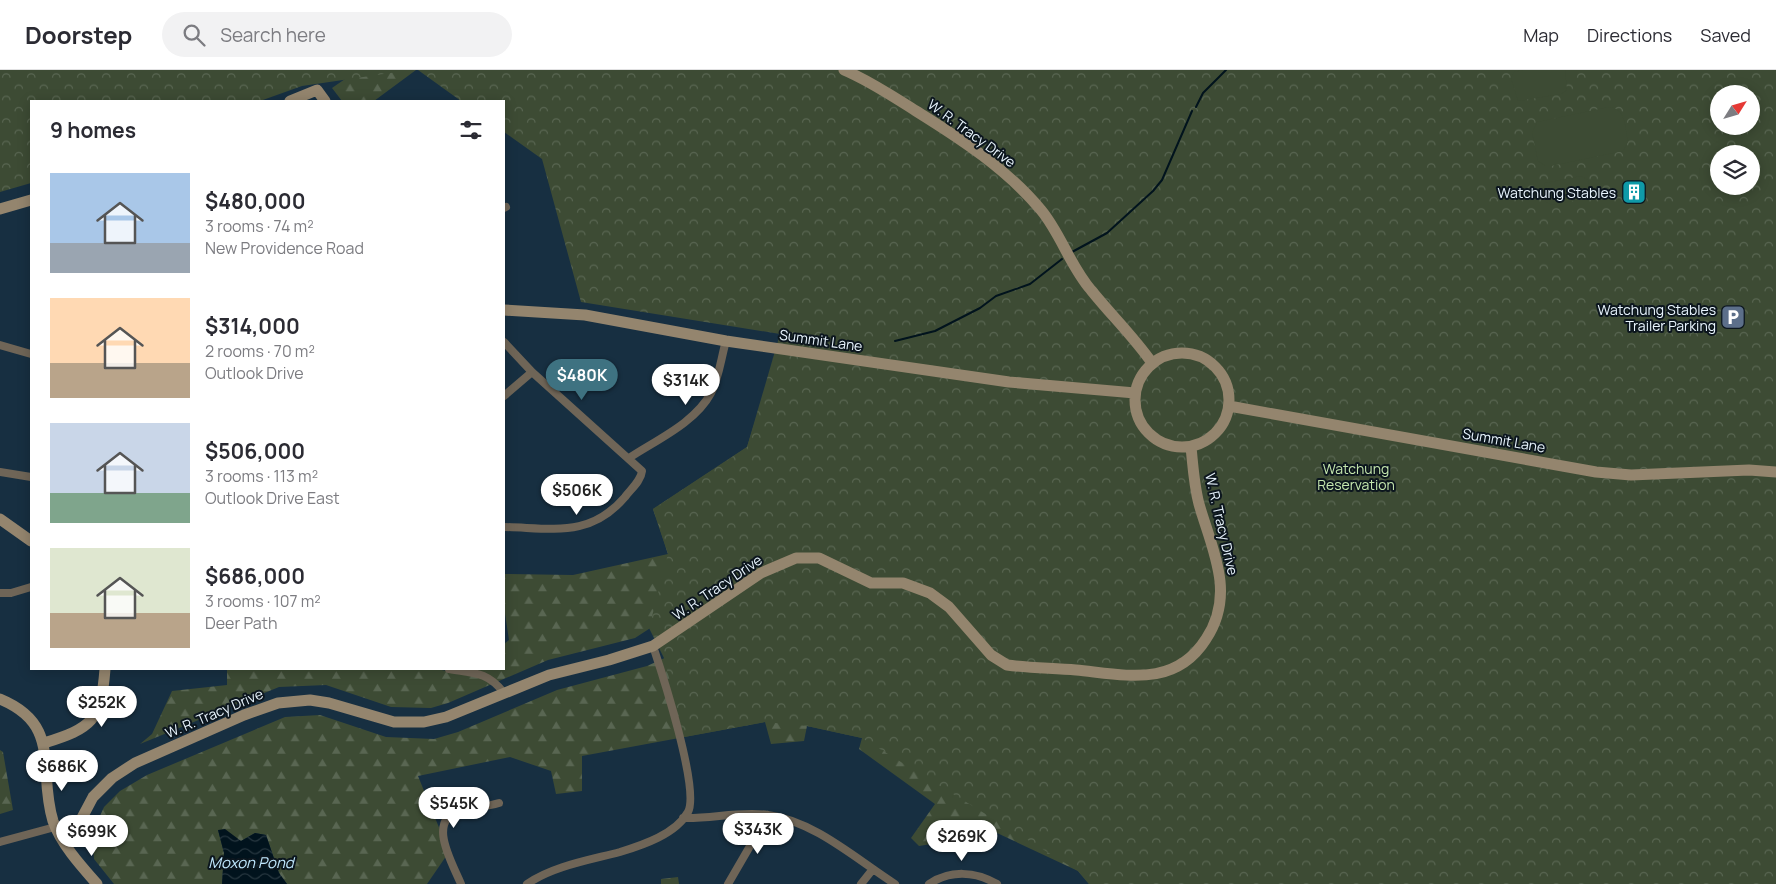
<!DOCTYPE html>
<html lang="en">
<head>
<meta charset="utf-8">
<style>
  body { margin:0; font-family:Manrope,sans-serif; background:#f2f2f3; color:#2b2b33; height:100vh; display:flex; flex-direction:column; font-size:19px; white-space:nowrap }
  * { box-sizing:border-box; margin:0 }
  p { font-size:16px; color:#7c7c81 }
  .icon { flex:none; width:28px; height:28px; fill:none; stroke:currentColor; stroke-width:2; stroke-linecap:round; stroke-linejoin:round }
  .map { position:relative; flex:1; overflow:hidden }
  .details { position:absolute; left:30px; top:30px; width:475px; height:570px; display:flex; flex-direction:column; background:#fff; border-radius:0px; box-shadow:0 2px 12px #0003 }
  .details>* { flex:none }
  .needle { width:32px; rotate:53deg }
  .tools { position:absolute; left:1710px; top:15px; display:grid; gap:10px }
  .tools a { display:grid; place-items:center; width:50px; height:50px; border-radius:50%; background:#fff; box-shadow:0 2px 12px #0003; font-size:25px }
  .price { position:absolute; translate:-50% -42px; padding:0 11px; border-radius:18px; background:#fff; color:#222; font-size:16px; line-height:32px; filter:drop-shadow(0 1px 2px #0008) }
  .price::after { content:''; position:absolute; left:50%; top:30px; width:15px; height:11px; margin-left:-8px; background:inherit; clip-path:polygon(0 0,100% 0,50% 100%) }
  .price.current { background:#3e7281; color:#fff }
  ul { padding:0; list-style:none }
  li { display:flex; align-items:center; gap:15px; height:125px; padding:0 20px }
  li span { display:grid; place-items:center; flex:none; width:140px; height:100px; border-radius:0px; color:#555 }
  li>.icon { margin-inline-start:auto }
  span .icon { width:60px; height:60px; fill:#fffc; stroke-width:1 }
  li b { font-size:21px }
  h2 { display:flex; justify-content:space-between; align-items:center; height:60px; padding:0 20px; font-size:21px }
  header { display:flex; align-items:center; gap:30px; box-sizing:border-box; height:70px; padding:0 25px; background:#fff; border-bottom:1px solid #e1e1e2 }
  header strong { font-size:24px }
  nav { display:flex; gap:28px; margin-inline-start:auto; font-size:18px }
  .search { width:350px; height:45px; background:#f2f2f3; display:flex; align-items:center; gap:12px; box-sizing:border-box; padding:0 18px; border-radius:28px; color:#7c7c81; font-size:19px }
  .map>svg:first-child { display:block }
</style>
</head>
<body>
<header>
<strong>Doorstep</strong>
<div class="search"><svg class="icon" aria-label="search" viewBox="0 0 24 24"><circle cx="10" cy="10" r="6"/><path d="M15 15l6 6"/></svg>Search here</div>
<nav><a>Map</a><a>Directions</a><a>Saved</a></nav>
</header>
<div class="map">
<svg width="1776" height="814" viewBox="0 0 1776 814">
  <defs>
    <pattern id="forest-firs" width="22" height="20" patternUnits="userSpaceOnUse" patternTransform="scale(1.25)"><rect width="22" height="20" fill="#3d4b34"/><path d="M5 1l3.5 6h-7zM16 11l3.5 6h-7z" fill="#596652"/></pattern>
    <pattern id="park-crowns" width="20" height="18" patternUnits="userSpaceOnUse" patternTransform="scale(1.25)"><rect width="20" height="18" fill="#3d4b34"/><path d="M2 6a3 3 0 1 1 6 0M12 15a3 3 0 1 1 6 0" fill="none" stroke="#596652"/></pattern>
    <pattern id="water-waves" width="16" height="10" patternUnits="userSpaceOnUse" patternTransform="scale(1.25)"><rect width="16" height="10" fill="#01131d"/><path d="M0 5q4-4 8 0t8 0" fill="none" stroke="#26363f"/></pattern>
  </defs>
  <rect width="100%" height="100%" fill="#172f41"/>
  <path fill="url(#forest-firs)" d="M358,0H416L374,31H342L332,18Z
    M773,294L755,490L635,568L548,590L448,633L431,638L391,637L326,615L279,617L140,674L152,664L172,621L227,615V599H436L464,604L471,599H504V574L509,570L504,537V504L573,505L668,484L653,439L747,377Z
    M669,586L1776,814H1089L1078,801L997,763L919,776L911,768L935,734L859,679L862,668L807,656L804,671L771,674L765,652L582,686V721L556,724L551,701L510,687L418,706L449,782L427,814H287L279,803L266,765L255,763L241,771L218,760L224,783L222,814H114L94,789L92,764L104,737L120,721L147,705L285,647L320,645L386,667L434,669L458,662L557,620L647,596Z
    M0,680L3,682L13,740L0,744Z
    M678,807L679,814H661V809Z"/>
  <path fill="url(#park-crowns)" fill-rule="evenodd" d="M0,0H411L302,16L260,31H31V113L0,122Z
    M418,0H1776V814H1089L1078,801L862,668L807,656L765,652L684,667L664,588L649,558L668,484L653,439L747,377L780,264L581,232L542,89L504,62V31H461ZM1719,24H1751V56H1719ZM1719,84H1751V116H1719Z"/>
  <path fill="#3d4b34" d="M1523,0H1565L1567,20L1561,24L1518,31L1511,8L1514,2Z
    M1609,37C1626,38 1625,58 1628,72L1623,81L1551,96H1546L1538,91L1532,63L1537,52Z
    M1581,106L1588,110L1590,123L1587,128L1552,135L1546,132L1543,119L1545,113Z"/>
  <path fill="url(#water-waves)" d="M225,759L241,771L255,763L266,765L279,803L287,814H222L224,783L218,760Z"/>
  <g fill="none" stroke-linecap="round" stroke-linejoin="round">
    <path stroke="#01131d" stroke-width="2" d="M1196,37L1203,23L1226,0
      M1072,182L1107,163L1153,121L1162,110L1192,41
      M895,271L935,261L980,238L996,226L1030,214L1062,189"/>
    <path stroke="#6f6557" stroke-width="8" d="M504,138L506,137
      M504,272L532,302L642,401C641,411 631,419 625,427C590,468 553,458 504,457
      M0,275L31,284
      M504,326L532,302
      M629,388C656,370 695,353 711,323C719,308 721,288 726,271
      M0,402L31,407
      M0,523H11L31,517
      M449,599C474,603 488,602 504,623
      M683,748C711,749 740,741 768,745C814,751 856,789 895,814
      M0,772L55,757
      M461,814C453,794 425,749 461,740C474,737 486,737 499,733
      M527,814C553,796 590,790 620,782C643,775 676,764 688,742C700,720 662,603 653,576
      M728,814L768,745
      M861,814L873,799
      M929,814C950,800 975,801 997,814"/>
    <path stroke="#94856e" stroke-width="11" d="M844,0C870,11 892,26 916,41C961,69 1007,99 1041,140C1061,164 1070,196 1091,220C1111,245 1134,267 1152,293
      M290,31L317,20L325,31
      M0,139L31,130
      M504,240L585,245L726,271L1009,312L1135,323
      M1135 330a47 47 0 1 1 94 0a47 47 0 1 1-94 0Z
      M1229,336L1596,402L1631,405L1749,400L1776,402
      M0,449L31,471
      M0,629C63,655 37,700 53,751C61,774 81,796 97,814
      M44,673C92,658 101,651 105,599
      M67,776L93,727L112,708L135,693L244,645L278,633L310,630L329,633L394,652H424L446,647L549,605L609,590L653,576L761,503L796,488H819L871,513H903L930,523L949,537L991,585L1007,595C1030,598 1053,598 1076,600C1126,605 1175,618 1206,569C1218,551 1222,531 1220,511C1217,484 1206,459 1199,434C1194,415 1193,396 1191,377"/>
  </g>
  <defs>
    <g id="building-square" transform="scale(1.25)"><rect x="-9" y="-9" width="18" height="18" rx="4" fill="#0f9aa8" stroke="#0c161e"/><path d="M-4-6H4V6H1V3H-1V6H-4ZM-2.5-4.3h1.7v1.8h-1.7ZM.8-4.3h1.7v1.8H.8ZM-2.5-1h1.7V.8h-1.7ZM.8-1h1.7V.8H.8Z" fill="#fff"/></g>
    <g id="parking-square" transform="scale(1.25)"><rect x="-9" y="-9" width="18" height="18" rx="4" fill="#5c6f8a" stroke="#0c161e"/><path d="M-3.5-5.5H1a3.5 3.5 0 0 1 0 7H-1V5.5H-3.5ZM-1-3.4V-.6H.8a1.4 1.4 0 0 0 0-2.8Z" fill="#fff"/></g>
  </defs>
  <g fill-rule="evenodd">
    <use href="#building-square" x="1634" y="122"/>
    <use href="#parking-square" x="1733" y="247"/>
  </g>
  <g text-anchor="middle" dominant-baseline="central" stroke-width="4" stroke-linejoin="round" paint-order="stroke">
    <g font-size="14" fill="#e9f5fe" stroke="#0c161e">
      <text transform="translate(972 63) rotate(36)">W. R. Tracy Drive</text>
      <text transform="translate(821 270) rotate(8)">Summit Lane</text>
      <text transform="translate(1504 370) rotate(10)">Summit Lane</text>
      <text transform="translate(1222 454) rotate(77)">W. R. Tracy Drive</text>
      <text transform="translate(717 517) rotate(-34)">W. R. Tracy Drive</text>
      <text transform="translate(214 643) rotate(-23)">W. R. Tracy Drive</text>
    </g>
    <g font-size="14" fill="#e9f5fe" stroke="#0c161e" text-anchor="end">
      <text x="1616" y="122">Watchung Stables</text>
      <text x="1716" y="239">Watchung Stables<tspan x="1716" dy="16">Trailer Parking</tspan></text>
    </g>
    <g font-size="14" fill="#c5e7ae" stroke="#0c161e">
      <text x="1356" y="398">Watchung<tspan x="1356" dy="16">Reservation</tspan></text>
    </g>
    <g font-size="15" font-style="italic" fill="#c0e8fe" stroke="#0c161e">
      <text x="251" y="792">Moxon Pond</text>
    </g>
  </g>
</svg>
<div class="tools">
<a><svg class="needle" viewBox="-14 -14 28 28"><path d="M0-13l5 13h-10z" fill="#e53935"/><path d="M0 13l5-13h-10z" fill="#7c7c81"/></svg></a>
<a><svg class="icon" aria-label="layers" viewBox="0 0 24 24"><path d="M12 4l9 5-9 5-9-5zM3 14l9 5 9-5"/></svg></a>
</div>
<b class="price current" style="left:582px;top:331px">$480K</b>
<b class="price" style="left:686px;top:336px">$314K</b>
<b class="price" style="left:577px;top:446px">$506K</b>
<b class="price" style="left:102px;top:658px">$252K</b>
<b class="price" style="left:62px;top:722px">$686K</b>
<b class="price" style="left:454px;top:759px">$545K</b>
<b class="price" style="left:758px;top:785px">$343K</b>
<b class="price" style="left:92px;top:787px">$699K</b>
<b class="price" style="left:962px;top:792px">$269K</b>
<section class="details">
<h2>9 homes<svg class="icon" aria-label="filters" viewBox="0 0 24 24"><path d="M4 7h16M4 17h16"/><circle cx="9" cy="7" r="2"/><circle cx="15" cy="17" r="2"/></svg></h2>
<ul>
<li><span style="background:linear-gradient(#a9c7e8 70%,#9aa5b1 0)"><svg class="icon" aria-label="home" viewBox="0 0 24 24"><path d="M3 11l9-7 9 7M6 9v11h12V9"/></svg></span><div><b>$480,000</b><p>3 rooms · 74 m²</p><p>New Providence Road</p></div></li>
<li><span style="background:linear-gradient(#ffd9b3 65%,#b9a48a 0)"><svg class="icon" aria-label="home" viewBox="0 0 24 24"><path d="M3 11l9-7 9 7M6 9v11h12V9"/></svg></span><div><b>$314,000</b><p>2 rooms · 70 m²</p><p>Outlook Drive</p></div></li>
<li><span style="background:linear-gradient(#c9d6e8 70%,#7fa58c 0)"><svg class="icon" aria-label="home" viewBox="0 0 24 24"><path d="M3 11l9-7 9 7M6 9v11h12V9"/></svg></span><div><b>$506,000</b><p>3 rooms · 113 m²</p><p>Outlook Drive East</p></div></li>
<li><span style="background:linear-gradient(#dfe7d0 65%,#b9a48a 0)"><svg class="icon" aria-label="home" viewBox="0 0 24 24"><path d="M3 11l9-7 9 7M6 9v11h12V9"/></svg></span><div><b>$686,000</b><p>3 rooms · 107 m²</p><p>Deer Path</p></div></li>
</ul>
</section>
</div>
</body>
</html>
